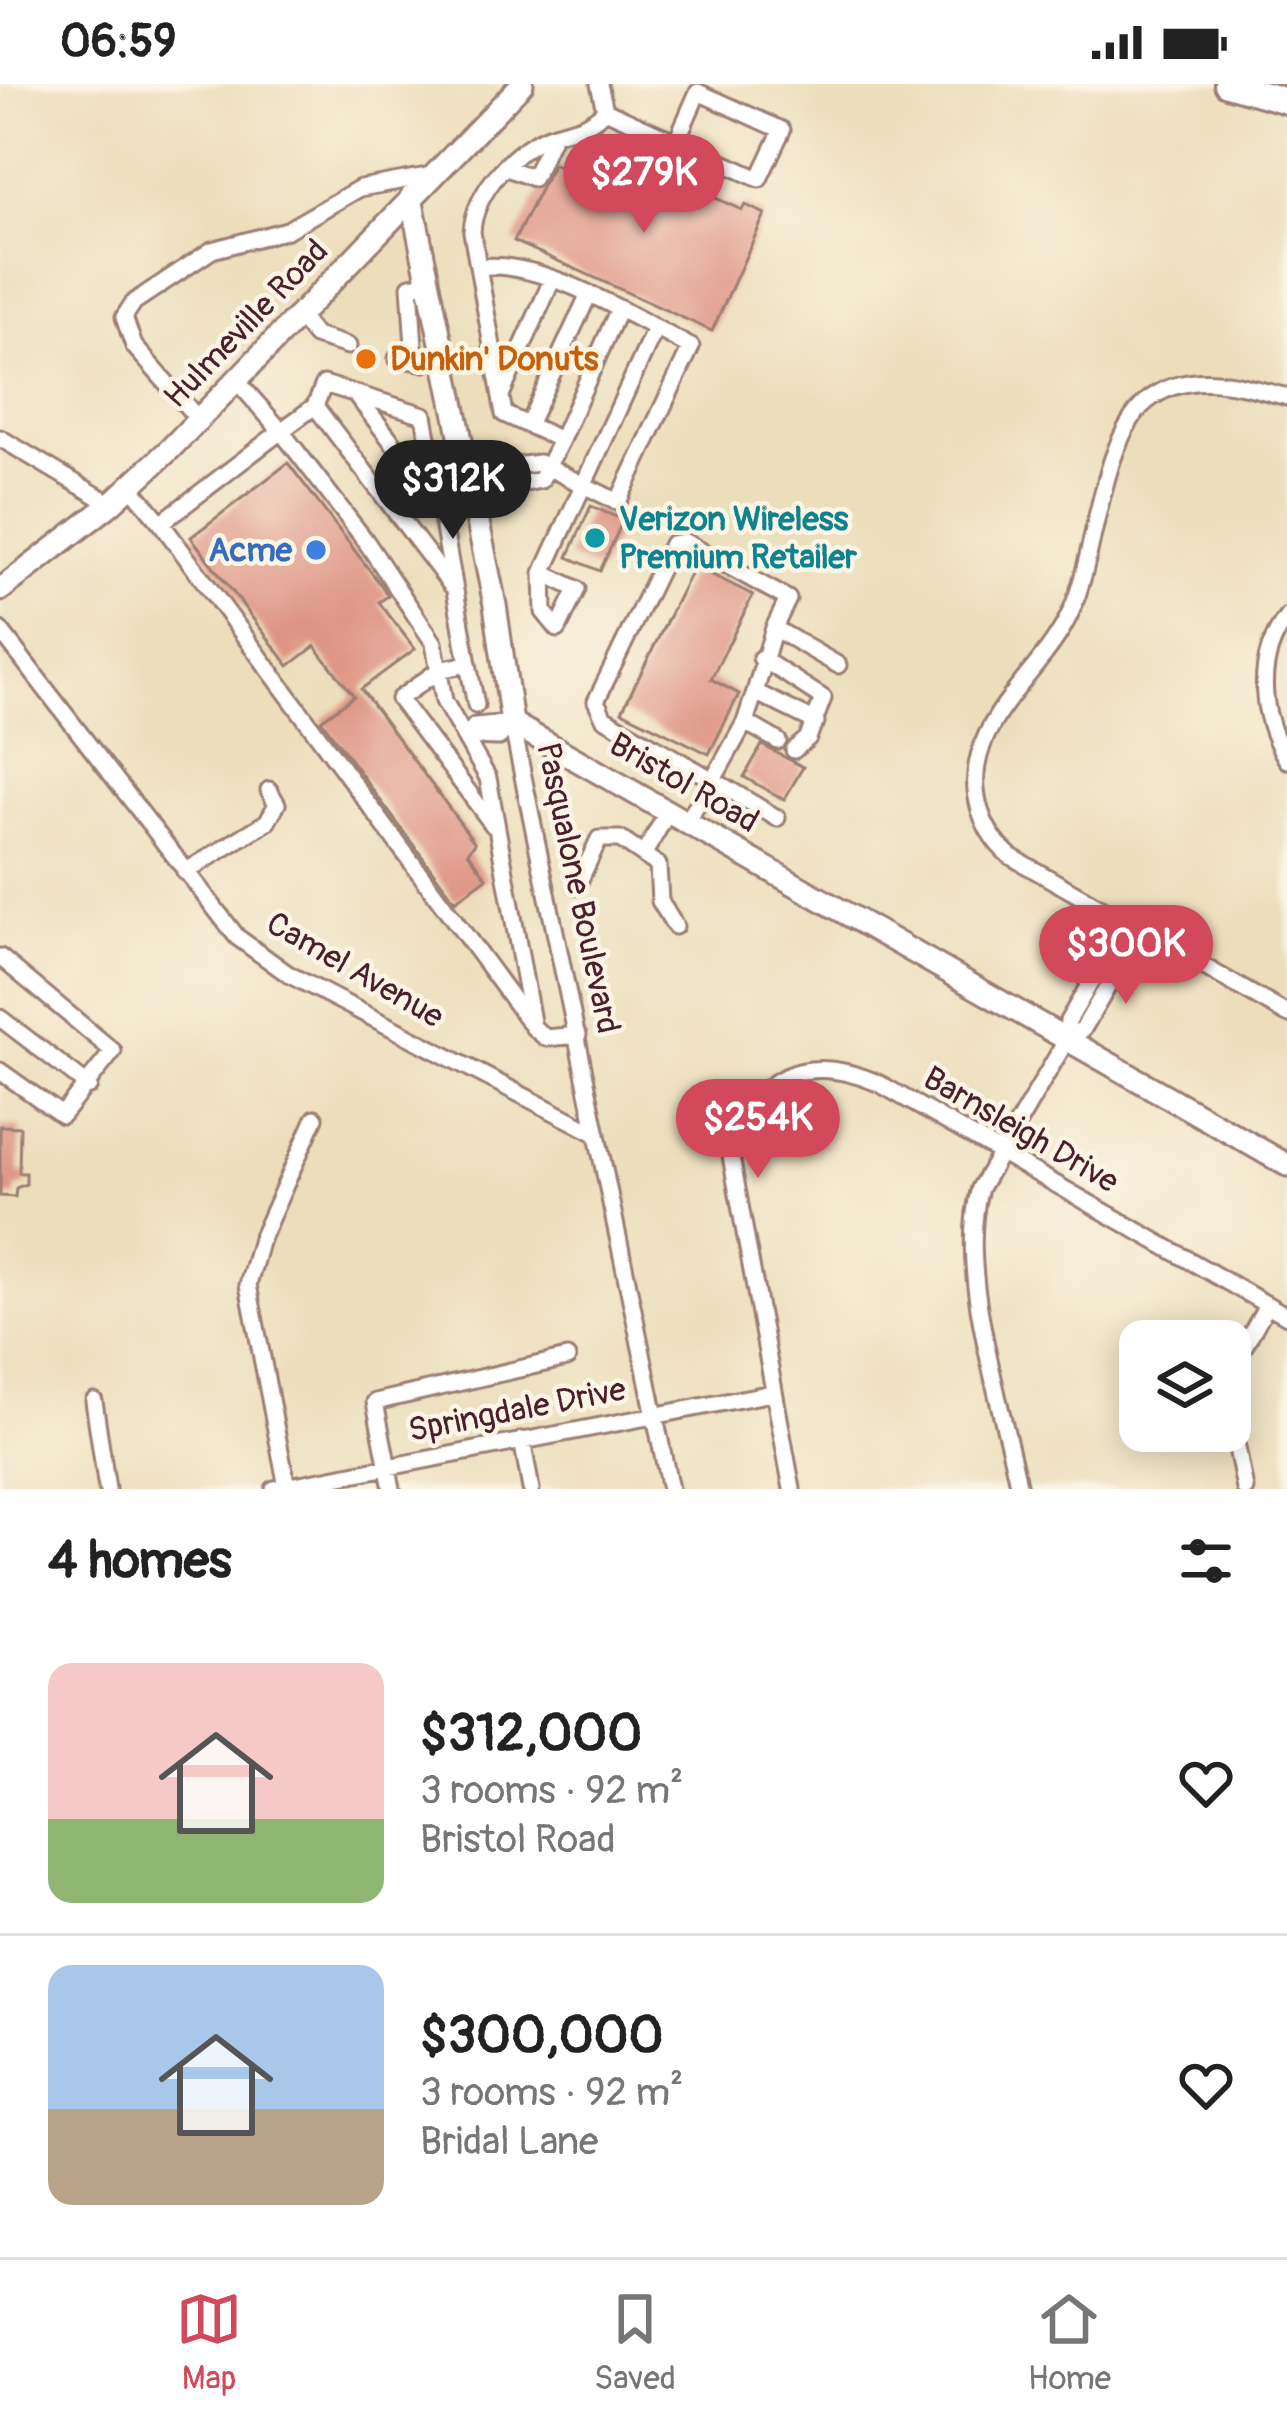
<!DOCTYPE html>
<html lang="en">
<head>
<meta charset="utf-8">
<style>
  body { margin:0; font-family:Pangolin,sans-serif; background:#f2f2f2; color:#222; height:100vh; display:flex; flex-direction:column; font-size:45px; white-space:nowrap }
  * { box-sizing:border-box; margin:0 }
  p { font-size:39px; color:#767676 }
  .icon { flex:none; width:66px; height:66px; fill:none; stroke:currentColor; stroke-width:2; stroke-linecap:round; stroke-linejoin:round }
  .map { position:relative; height:1405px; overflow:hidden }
  .panel { display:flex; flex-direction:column; background:#fff; flex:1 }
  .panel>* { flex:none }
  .buttons { position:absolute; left:1119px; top:1236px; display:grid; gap:24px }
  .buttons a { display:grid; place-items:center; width:132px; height:132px; border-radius:24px; background:#fff; box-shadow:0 6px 30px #0003; font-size:60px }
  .price { position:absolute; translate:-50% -102px; padding:0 27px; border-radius:42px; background:#d1495b; color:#fff; font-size:39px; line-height:78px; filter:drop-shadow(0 3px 6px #0008) }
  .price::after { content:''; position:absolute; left:50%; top:72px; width:36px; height:27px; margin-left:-18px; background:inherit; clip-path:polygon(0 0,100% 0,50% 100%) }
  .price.on { background:#222; color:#fff }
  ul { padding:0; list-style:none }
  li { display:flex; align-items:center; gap:36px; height:300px; padding:0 48px }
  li+li { border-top:3px solid #e0e0e0 }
  li span { display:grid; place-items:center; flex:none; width:336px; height:240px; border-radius:24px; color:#555 }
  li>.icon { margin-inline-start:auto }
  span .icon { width:144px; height:144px; fill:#fffc; stroke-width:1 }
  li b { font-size:51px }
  h2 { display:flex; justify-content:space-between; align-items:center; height:144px; padding:0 48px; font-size:51px }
  .status { display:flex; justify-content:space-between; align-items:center; height:84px; padding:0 60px; background:#fff; direction:ltr }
  .status svg { height:33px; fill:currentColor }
  .dock { display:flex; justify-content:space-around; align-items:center; height:168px; border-top:3px solid #e0e0e0; background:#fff; font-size:33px; color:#767676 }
  .dock a { display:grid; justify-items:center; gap:6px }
  .dock .on { color:#d1495b }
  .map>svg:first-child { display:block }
</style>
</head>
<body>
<div class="status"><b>06:59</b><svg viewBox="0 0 49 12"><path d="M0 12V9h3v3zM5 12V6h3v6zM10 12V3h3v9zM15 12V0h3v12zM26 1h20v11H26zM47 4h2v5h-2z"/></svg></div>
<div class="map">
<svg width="1287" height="1405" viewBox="0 0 1287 1405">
  <rect width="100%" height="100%" fill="#fcf5e5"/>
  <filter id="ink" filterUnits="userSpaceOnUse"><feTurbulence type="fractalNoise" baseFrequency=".00833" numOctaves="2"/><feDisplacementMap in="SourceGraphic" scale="24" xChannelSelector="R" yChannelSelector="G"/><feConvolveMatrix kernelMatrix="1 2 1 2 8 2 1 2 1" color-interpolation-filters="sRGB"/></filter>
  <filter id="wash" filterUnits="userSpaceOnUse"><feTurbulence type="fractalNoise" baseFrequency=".004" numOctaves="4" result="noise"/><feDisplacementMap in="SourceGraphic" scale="48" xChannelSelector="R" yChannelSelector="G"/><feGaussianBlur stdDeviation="2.7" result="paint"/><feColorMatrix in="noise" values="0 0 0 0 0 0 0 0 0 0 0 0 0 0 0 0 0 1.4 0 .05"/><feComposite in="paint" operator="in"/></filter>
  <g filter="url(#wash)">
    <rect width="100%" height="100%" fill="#ecdebb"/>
    <g id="blocks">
      <path fill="#de9484" d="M615,69L658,89L664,76L683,85L678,97L742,126L745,121L765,130L712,247L514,157L553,80L601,101Z
        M288,379L381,501L388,512L379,518L415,565L361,605L475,759L468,768L487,794L455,817L321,636L354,612L315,562L289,582L191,453Z
        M591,422L623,436L600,487L568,473Z
        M694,482L753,511L711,595L739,610L709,670L622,627Z
        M762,661L803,683L784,716L744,693Z
        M0,1042L20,1043L19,1089H26V1100L16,1104L15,1113L0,1112Z"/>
    </g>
  </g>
  <g filter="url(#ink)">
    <use href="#blocks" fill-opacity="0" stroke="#9b7e73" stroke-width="3"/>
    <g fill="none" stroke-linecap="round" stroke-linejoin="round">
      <g stroke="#9b7e73" stroke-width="21">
        <path id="minor" d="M605,26L759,95L782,46L698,8L676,58
          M507,84L533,94L554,50
          M300,233L315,252L348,262
          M397,274L425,279L443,267
          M415,277L410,202L430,198
          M237,297L281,347L161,439L531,940
          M502,309L552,196
          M356,311L437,416
          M1287,313C1240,301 1188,283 1146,318C1101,357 1096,469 1072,525C1050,578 993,617 979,672C969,709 982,748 1010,772L1287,930
          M315,322L451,501
          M199,336L134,262L124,233L134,218L212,166L287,146L360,104L433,91
          M528,341L588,212
          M0,354L111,420
          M561,356L618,227
          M468,388L539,379L618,418L691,263C636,235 542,174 480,183
          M131,403L161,439
          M472,409L541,396L561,356L504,330L472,148C474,108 516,62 554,50C575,44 590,42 605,26L599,0
          M543,489L577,505L558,545L544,528L543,489L655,245
          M1287,533C1254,576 1260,631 1287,676
          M774,544L755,608L816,638
          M0,546L237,853L288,890L597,1050
          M761,574L823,614L808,654L794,666
          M468,580L424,331L324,300L315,322L281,347L365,456L434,559L444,617L488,694L533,943L546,954L578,951
          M755,608L745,638L713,696L604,634L596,617L672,460L685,458L788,515L774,544L838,581
          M476,621L468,580L439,586L399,615L493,741
          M745,638L778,657
          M512,639L670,1405
          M467,652L499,653L512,639
          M467,652L475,642L512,639
          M686,739L713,696L777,734
          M645,768L668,728
          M185,788L267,738L277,720L269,706
          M577,802L599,755H620L658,781L660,817L675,842
          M0,873L113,967L62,1031L0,987
          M0,934L89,1002
          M1066,957L1083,945L1140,847
          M1230,1305L1242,1266L1267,1221
          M94,1317L107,1405
          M1230,1328L1245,1405
          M522,1356L531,1405
          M287,1403L248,1201L261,1155L315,1034
          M274,1405L772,1309
          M392,1405L375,1318L567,1274
          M792,1405L731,1072C752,989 806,967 882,1001L1287,1232
          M1019,1405C1002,1319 956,1186 980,1104L1066,957L1068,937L1125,839"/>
      </g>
      <g stroke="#9b7e73" stroke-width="27">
        <path id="major" d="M411,113L495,521L512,639L1287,1081
          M0,506L111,420L170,365L522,0"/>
      </g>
      <g stroke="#9b7e73" stroke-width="30">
        <path id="highway" d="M1227,0L1287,17"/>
      </g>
      <use href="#minor" stroke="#fff" stroke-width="15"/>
      <use href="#major" stroke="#fff" stroke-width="21"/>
      <use href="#highway" stroke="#fff" stroke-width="24"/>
    </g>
  </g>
  <circle fill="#e8710a" stroke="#fcf5e5" stroke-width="4.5" cx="366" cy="275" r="12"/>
  <circle fill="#0f9aa8" stroke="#fcf5e5" stroke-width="4.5" cx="595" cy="454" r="12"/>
  <circle fill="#3f7fe0" stroke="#fcf5e5" stroke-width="4.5" cx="316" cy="466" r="12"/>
  <g text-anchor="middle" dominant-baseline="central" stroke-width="9" stroke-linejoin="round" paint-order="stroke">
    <g font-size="33" fill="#4a1f2b" stroke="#fcf5e5">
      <text transform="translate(246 240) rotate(-46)">Hulmeville Road</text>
      <text transform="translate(684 699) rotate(30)">Bristol Road</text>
      <text transform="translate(578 804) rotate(78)">Pasqualone Boulevard</text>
      <text transform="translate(355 886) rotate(30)">Camel Avenue</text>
      <text transform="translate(1021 1046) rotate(30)">Barnsleigh Drive</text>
      <text transform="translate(517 1326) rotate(-11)">Springdale Drive</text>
    </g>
    <g font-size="33" font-weight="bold" fill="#c56008" stroke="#fcf5e5" text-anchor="start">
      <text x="390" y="275">Dunkin' Donuts</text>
    </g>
    <g font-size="33" font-weight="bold" fill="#0d838f" stroke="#fcf5e5" text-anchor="start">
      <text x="619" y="435">Verizon Wireless<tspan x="619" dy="38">Premium Retailer</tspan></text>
    </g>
    <g font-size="33" font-weight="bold" fill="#366cbe" stroke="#fcf5e5" text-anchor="end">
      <text x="292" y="466">Acme</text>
    </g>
  </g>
</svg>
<div class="buttons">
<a><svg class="icon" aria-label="layers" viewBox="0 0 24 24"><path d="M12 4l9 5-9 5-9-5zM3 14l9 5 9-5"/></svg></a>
</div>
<b class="price" style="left:644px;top:152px">$279K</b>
<b class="price on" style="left:453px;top:458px">$312K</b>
<b class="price" style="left:1126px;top:923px">$300K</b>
<b class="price" style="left:758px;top:1097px">$254K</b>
</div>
<section class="panel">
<h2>4 homes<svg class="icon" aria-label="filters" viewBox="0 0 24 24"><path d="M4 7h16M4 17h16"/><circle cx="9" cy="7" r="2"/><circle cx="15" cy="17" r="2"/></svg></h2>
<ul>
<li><span style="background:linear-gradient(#f6c9c9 65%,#8fb573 0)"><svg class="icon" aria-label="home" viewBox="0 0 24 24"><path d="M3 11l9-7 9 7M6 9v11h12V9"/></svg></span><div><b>$312,000</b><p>3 rooms · 92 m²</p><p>Bristol Road</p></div><svg class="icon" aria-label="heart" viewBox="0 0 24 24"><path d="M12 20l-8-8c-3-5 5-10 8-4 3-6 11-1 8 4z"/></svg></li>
<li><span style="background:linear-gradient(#a9c7e8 60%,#b9a48a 0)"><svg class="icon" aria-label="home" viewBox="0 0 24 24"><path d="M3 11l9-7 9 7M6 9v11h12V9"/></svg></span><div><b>$300,000</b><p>3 rooms · 92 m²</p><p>Bridal Lane</p></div><svg class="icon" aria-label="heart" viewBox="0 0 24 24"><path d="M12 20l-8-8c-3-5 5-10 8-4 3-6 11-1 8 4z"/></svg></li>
</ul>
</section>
<nav class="dock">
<a class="on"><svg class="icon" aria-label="map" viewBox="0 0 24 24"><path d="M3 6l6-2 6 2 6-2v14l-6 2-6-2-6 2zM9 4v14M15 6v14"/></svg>Map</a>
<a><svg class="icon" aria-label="saved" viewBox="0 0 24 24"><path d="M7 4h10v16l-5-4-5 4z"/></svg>Saved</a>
<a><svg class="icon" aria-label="home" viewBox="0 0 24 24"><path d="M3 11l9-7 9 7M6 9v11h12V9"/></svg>Home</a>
</nav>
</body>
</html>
